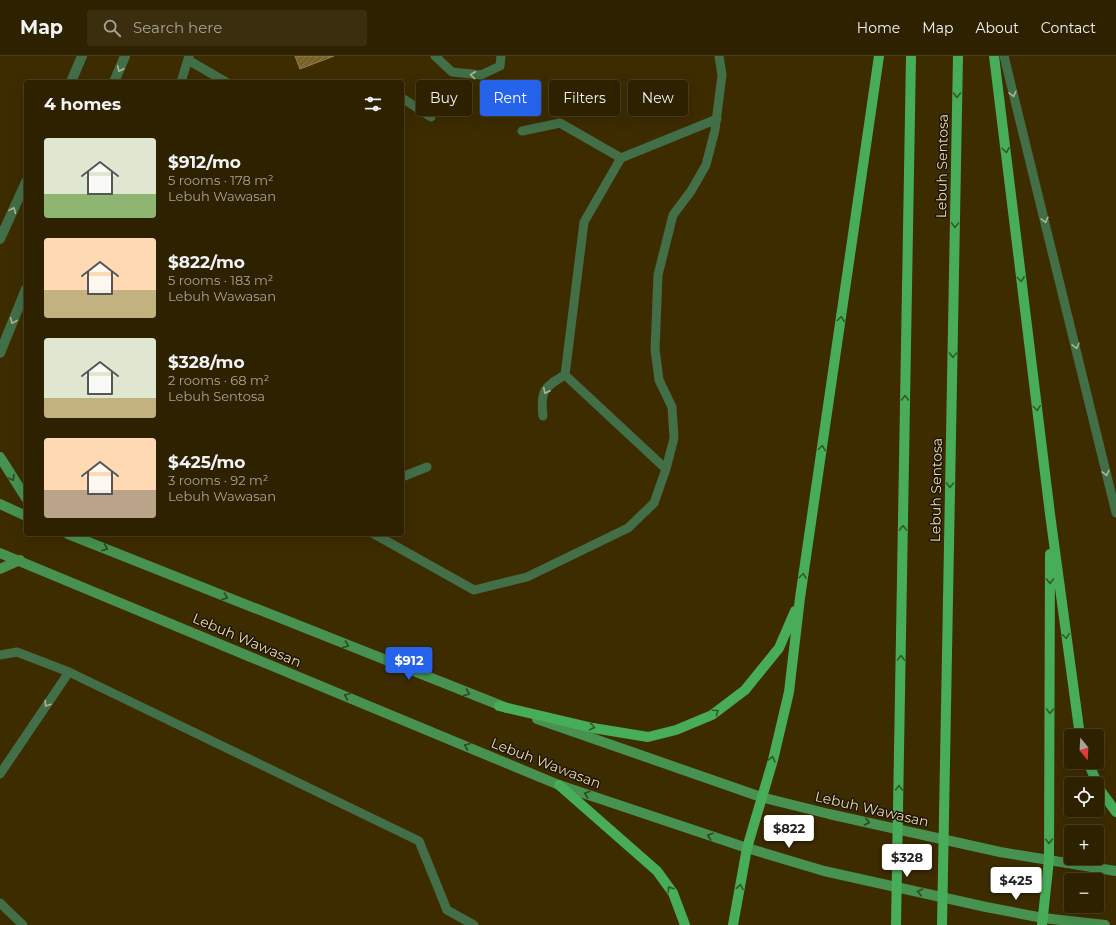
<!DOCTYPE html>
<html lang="en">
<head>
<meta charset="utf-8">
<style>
  body { margin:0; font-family:Montserrat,sans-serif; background:#3a2e0f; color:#f1f3f6; height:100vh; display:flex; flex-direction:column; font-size:15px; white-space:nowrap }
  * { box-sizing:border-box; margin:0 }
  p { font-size:13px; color:#a7a399 }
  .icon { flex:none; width:22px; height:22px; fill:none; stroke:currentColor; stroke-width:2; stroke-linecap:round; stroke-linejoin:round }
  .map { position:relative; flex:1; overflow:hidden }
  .sheet { position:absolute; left:24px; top:24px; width:380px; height:456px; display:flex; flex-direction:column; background:#2e2100; border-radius:4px; box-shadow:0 4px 16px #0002,0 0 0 1px #493e22 }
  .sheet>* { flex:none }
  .hud { position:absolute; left:416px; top:24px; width:380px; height:36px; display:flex; gap:8px }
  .needle { width:26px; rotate:162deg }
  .tools { position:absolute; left:1064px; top:673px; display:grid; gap:8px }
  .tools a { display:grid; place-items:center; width:40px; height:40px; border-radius:4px; background:#2e2100; box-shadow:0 4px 16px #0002,0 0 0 1px #493e22; font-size:20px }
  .price { position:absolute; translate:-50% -34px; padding:0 9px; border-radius:4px; background:#fff; color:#222; font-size:13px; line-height:26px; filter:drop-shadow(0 1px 2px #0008) }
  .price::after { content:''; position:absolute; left:50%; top:24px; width:12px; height:9px; margin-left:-6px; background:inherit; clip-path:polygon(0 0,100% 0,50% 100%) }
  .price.selected { background:#2563eb; color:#fff }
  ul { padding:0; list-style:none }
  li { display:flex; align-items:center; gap:12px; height:100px; padding:0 20px }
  li span { display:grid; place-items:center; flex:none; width:112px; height:80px; border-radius:4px; color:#555 }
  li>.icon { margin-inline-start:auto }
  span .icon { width:48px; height:48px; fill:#fffc; stroke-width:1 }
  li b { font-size:17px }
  h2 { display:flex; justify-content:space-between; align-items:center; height:48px; padding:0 20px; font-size:17px }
  .pill { padding:0 14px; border-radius:4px; background:#2e2100; box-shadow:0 4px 16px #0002,0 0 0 1px #493e22; font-size:14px; line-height:36px }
  .pill.selected { background:#2563eb; color:#fff }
  header { display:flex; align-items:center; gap:24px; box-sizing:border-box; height:56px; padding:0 20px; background:#2e2100; border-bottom:1px solid #493e22 }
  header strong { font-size:19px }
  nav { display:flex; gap:22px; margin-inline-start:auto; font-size:14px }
  .search { width:280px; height:36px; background:#3a2e0f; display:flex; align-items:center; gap:10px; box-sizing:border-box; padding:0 14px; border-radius:4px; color:#a7a399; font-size:15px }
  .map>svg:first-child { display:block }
</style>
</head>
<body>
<header>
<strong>Map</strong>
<div class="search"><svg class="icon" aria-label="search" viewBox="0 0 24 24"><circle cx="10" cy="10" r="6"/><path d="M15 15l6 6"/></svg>Search here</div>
<nav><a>Home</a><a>Map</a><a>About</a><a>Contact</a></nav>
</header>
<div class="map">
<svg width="1116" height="869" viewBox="0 0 1116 869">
  <defs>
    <pattern id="building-hatch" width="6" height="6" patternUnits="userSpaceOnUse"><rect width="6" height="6" fill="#786128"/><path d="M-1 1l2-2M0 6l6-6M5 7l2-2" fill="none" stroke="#8b7745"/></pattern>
  </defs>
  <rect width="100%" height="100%" fill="#3d2c00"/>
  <path fill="url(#building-hatch)" stroke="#988048" d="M295,0H334L300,13Z"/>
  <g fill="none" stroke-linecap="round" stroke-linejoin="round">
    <path stroke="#426f47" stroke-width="9" d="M435,0L452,16L481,19L500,10L501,0
      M1004,0L1116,457
      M188,4L226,26
      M181,26L189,0
      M402,42L431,61
      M522,75L560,67L621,102
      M543,360C540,335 544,331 565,319
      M666,413L565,319L584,166L621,102L717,63
      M402,421L427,411
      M374,478L474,534L527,521L628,472L654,447L666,413L674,382L672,351L659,324L655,293L658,219L673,159L691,135L706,109L715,74L722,19L719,0
      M0,599L17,596L69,616L419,785L447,854L474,869
      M0,718L69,616
      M0,847L23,869"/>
    <path stroke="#426f47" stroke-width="10" d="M71,26L82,0
      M114,26L125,0
      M0,183L26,126
      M0,297L26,233"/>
    <path stroke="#479251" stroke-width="10" d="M0,401L26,442
      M0,448L26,460
      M68,478L507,652
      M0,497L559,729L747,792L824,815L986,851L1043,862L1105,869
      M0,513L20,504
      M537,663L761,741L829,758L1000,796L1116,815"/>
    <path stroke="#48ad59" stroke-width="10" d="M994,0L1050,458L1080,680
      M499,650L593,672L648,681L676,674L712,659L745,634L779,592L795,555
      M1088,706L1100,734L1116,756
      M559,729L657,815L673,837L685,869
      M733,869L747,792L773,704L789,636L800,542L879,0
      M896,869L911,0
      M942,869L958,0
      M1042,869L1049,804L1050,498"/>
  </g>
  <defs><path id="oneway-chevron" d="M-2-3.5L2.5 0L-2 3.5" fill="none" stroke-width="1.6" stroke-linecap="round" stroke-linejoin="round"/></defs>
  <g stroke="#adb594">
    <use href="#oneway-chevron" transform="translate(120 13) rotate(115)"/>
    <use href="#oneway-chevron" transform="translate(473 19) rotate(-174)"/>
    <use href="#oneway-chevron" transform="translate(1013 38) rotate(76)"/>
    <use href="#oneway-chevron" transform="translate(13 154) rotate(-66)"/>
    <use href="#oneway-chevron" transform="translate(1045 164) rotate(76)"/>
    <use href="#oneway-chevron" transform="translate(13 265) rotate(112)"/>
    <use href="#oneway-chevron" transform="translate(1076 290) rotate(76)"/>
    <use href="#oneway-chevron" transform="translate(546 335) rotate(117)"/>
    <use href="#oneway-chevron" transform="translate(1106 417) rotate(76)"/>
    <use href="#oneway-chevron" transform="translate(47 648) rotate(124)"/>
  </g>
  <g stroke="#315a29">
    <use href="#oneway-chevron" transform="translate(957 39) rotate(91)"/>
    <use href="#oneway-chevron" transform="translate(1006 94) rotate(83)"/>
    <use href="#oneway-chevron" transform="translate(955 169) rotate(91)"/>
    <use href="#oneway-chevron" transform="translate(1021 223) rotate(83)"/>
    <use href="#oneway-chevron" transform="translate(841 263) rotate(-82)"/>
    <use href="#oneway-chevron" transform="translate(953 299) rotate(91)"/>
    <use href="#oneway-chevron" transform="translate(905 342) rotate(-89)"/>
    <use href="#oneway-chevron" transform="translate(1037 352) rotate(83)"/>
    <use href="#oneway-chevron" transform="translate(822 392) rotate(-82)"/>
    <use href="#oneway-chevron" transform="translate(950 429) rotate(91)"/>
    <use href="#oneway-chevron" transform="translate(903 472) rotate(-89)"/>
    <use href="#oneway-chevron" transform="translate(803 520) rotate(-82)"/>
    <use href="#oneway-chevron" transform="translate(1050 525) rotate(90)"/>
    <use href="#oneway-chevron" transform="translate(1066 580) rotate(82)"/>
    <use href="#oneway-chevron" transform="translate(901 602) rotate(-89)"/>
    <use href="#oneway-chevron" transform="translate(1050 655) rotate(90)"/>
    <use href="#oneway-chevron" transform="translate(716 656) rotate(-35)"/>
    <use href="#oneway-chevron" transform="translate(592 671) rotate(12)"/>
    <use href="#oneway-chevron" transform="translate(772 703) rotate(-75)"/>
    <use href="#oneway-chevron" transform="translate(899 732) rotate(-89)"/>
    <use href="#oneway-chevron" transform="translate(1049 785) rotate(90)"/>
    <use href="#oneway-chevron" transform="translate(740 831) rotate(-79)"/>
    <use href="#oneway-chevron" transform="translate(670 833) rotate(-123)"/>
  </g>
  <g stroke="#2f4821">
    <use href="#oneway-chevron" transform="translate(12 422) rotate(59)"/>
    <use href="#oneway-chevron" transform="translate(105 492) rotate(22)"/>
    <use href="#oneway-chevron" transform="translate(225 541) rotate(22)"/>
    <use href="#oneway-chevron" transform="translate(346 589) rotate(22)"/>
    <use href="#oneway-chevron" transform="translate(467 637) rotate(22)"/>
    <use href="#oneway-chevron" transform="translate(347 640) rotate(-157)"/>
    <use href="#oneway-chevron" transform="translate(467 690) rotate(-157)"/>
    <use href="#oneway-chevron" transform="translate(587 738) rotate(-161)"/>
    <use href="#oneway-chevron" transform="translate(867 766) rotate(12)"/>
    <use href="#oneway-chevron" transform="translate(710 780) rotate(-161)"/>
    <use href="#oneway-chevron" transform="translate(920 836) rotate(-168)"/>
  </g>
  <g text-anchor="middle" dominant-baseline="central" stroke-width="3" stroke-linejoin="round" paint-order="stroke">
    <g font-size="14" fill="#e7dabe" stroke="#1f1601">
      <text transform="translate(942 110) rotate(-89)">Lebuh Sentosa</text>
      <text transform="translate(936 434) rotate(-89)">Lebuh Sentosa</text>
      <text transform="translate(247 584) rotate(23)">Lebuh Wawasan</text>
      <text transform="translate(546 707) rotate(21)">Lebuh Wawasan</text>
      <text transform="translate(872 753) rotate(13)">Lebuh Wawasan</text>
    </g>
  </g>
</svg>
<div class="tools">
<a><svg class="needle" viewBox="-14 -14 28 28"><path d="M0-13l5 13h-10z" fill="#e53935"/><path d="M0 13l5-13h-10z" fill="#a7a399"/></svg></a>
<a><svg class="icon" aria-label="locate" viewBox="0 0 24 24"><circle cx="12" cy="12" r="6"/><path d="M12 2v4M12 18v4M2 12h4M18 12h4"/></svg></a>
<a>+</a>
<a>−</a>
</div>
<b class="price selected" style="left:409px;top:625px">$912</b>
<b class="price" style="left:789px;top:793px">$822</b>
<b class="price" style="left:907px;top:822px">$328</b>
<b class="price" style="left:1016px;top:845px">$425</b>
<div class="hud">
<a class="pill">Buy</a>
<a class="pill selected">Rent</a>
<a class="pill">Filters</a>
<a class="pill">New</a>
</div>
<section class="sheet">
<h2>4 homes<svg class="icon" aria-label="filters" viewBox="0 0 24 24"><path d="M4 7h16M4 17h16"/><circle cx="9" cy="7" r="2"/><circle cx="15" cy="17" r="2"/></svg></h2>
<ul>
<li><span style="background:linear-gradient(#dfe7d0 70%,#8fb573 0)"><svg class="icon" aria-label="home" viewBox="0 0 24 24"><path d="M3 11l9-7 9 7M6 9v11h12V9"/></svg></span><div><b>$912/mo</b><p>5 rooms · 178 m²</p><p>Lebuh Wawasan</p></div></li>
<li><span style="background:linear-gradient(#ffd9b3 65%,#c2b280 0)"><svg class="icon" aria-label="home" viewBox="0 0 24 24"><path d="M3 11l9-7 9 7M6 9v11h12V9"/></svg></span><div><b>$822/mo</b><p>5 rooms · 183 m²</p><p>Lebuh Wawasan</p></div></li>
<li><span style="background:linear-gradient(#dfe7d0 75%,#c2b280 0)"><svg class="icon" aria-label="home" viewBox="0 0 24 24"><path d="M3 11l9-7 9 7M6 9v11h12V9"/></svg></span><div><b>$328/mo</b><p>2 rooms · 68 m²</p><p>Lebuh Sentosa</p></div></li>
<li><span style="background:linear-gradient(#ffd9b3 65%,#b9a48a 0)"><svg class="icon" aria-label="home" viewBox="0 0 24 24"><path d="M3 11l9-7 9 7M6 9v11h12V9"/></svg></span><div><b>$425/mo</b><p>3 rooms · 92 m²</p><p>Lebuh Wawasan</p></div></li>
</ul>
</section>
</div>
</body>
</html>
